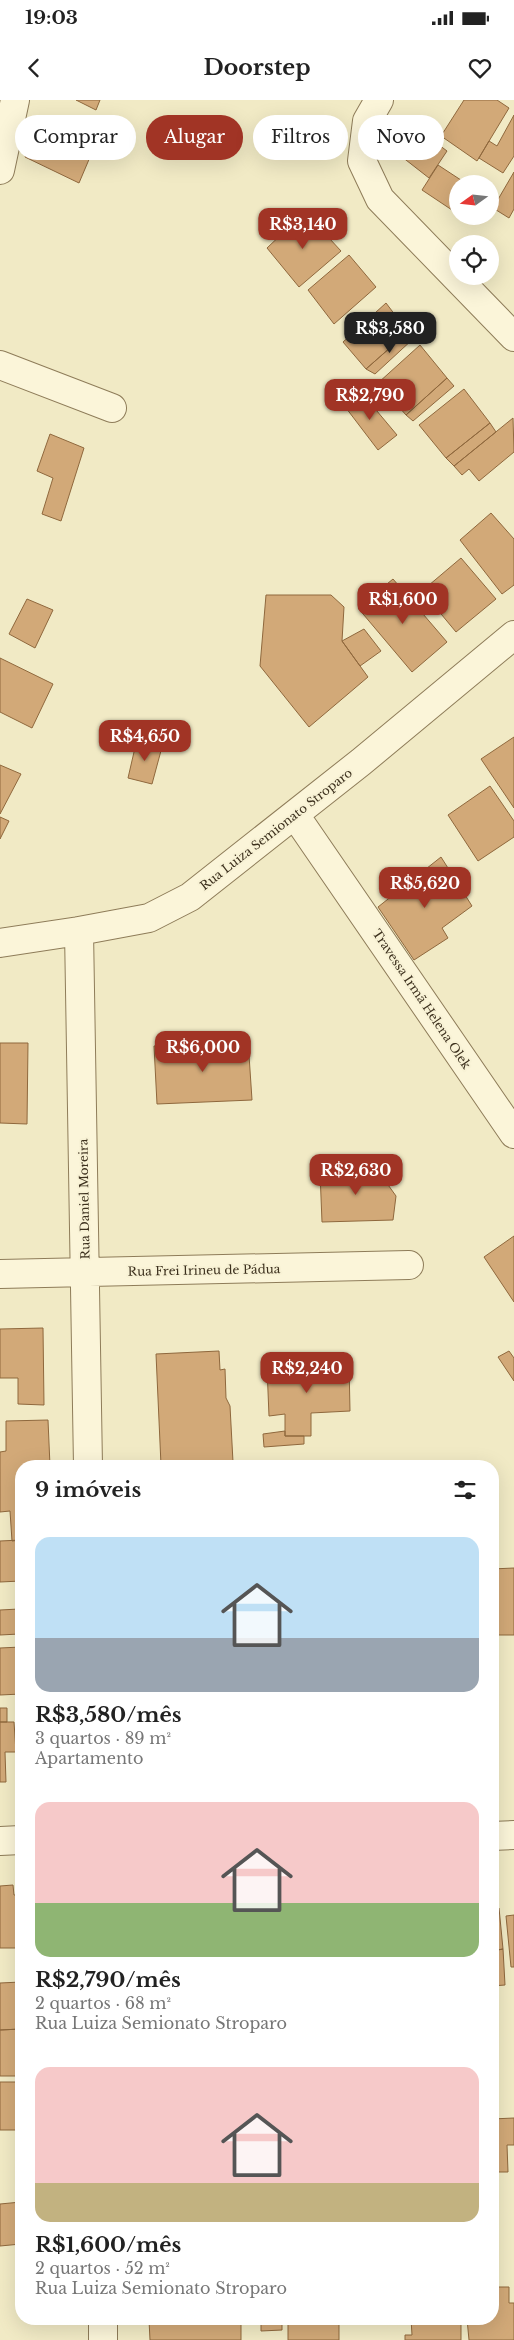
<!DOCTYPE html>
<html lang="pt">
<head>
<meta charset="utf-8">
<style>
  body { margin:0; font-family:"Libre Baskerville",serif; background:#f6f6f6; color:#222; height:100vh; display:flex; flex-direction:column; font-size:19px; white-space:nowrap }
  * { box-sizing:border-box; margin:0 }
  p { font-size:16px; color:#767676 }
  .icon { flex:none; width:28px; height:28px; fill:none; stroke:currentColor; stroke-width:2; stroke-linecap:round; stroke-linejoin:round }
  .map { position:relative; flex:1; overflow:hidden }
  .side { position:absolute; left:15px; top:1360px; width:484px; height:865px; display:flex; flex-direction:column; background:#fff; border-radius:20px; box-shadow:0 5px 20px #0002 }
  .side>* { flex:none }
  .guide { position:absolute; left:15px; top:15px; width:485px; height:45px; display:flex; gap:10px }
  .needle { width:32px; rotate:255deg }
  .buttons { position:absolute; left:449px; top:75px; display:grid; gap:10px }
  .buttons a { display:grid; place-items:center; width:50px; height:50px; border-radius:50%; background:#fff; box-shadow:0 5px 20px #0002; font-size:25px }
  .price { position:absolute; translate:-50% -42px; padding:0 11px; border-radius:10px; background:#a13425; color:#fff; font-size:16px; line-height:32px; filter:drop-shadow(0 1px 2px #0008) }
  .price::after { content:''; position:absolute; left:50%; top:30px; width:15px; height:11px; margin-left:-8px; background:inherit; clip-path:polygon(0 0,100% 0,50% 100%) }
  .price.active { background:#222; color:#fff }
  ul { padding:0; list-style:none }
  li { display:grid; align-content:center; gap:10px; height:265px; padding:0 20px }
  li span { display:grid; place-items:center; height:155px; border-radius:15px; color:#555 }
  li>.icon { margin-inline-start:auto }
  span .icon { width:90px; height:90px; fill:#fffc; stroke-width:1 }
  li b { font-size:21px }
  h2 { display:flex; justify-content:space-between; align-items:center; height:60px; padding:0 20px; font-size:21px }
  .pill { padding:0 18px; border-radius:22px; background:#fff; box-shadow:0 5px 20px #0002; font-size:18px; line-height:45px }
  .pill.active { background:#a13425; color:#fff }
  .status { display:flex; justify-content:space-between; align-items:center; height:35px; padding:0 25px; background:#fff; direction:ltr }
  .status svg { height:14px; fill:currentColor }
  header { display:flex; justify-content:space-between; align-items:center; height:65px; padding:0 20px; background:#fff; font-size:22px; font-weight:700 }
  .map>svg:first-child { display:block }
</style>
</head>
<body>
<div class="status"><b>19:03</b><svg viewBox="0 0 49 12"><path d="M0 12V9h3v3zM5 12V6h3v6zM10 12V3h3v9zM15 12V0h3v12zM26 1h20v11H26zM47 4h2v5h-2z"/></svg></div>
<header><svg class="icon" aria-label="back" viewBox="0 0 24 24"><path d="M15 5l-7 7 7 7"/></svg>Doorstep<svg class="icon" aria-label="heart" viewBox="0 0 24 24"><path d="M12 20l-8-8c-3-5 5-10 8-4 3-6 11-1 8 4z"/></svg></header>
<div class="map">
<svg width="514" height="2240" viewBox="0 0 514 2240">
  <rect width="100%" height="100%" fill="#f1eac5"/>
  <path fill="#d2a978" stroke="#8f683d" d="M76,0H100L96,10Z
    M464,0H497L509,8L477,61L441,36Z
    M514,15V56L503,73L479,58L489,41L497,46Z
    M415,27L447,51L429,78L397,53Z
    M59,34L93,50L79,83L25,57L33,37L56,46Z
    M438,65L467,84H458V114L422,90Z
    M514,72V109L509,118L493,108Z
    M305,112L341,151L299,187L267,148Z
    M349,155L376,187L334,224L308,190Z
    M386,203L408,232L366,269L343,242Z
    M408,232L413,239L375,274L366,269Z
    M420,245L447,278L406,315L378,283Z
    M447,278L454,286L413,321L406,315Z
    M464,289L490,323L446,358L419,325Z
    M361,292L397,335L378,350L343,304Z
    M513,318L514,352L479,381L469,369L462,375L454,366Z
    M490,323L496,332L454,366L446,358Z
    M50,334L84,348L61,421L42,414L53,378L37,371Z
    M491,413L514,439V485L502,494L460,440Z
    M461,458L496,499L456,532L422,491Z
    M393,479L447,542L412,572L358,508Z
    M266,495H331L344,507L342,541L368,577L309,627L260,566Z
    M27,499L53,510L35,548L9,534Z
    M364,529L381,551L360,566L342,541Z
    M0,558L53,584L32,628L0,612Z
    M514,637V708L481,659Z
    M137,639L162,647L152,684L128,678Z
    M0,665L21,674L0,714Z
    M490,686L514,721V737L478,761L448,715Z
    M0,717L9,721L0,739Z
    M441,757L472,806L442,828L448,838L414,860L378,807Z
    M248,940L252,1000L157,1004L154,946Z
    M0,943H28L27,1024L0,1023Z
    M376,1068L396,1096L393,1120L322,1122L320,1072Z
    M514,1136V1202L484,1157Z
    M43,1228L44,1305L18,1304V1278H0V1229Z
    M219,1251L220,1270L225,1269L226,1298L230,1306L233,1362L161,1365L156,1254Z
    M509,1251L514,1258V1281L498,1257Z
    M349,1263L350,1311L311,1313V1336H285V1314L269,1316L267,1267Z
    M48,1320L50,1366H21V1440L12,1441L10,1411L0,1412V1352L6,1351V1321Z
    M285,1331V1336H304V1344L264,1347L263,1334Z
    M21,1440V1481L0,1482V1441Z
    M514,1468V1535H492V1469Z
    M19,1509V1534L0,1535V1510Z
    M21,1547V1594L0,1595V1548Z
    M0,1608H7V1622H0Z
    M0,1622H14L16,1652H5L6,1682H0Z
    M13,1785L14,1795H21V1848H0V1786Z
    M499,1808L503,1849L492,1851V1809Z
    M514,1815V1867H511L506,1816Z
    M503,1849L505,1885L492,1886V1851Z
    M21,1882V1929L0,1930V1883Z
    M21,1929V1976H0V1930Z
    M0,1982H21V2030H0Z
    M514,2018V2045H507L508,2072H492V2019Z
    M21,2102V2144L0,2146V2104Z
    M492,2187H509V2203H514V2240H469L467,2219H492Z
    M157,2219H241V2240H150L149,2220Z
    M261,2219H282V2230L261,2231Z
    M288,2219H339V2240H288Z
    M352,2219H403V2220H352Z
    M411,2219H461V2240H405V2235H412Z"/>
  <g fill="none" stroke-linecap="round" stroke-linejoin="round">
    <g stroke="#8e7c59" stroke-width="30">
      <path id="street" d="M379,0L367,21L362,61L380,99L514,237
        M0,70L15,0
        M0,265L112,308
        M295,715L514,1034
        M79,831L88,1366
        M0,843L79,831L149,818L190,797L361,662L514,535
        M0,1174L409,1165
        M492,1736L514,1735
        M0,1741L21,1740
        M103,2219V2240"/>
    </g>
    <use href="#street" stroke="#fbf5d9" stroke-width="28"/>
  </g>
  <g text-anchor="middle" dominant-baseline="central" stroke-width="4" stroke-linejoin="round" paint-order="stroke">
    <g font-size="12" fill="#3d311e" stroke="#f8f2d5">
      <text transform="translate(276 729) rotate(-38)">Rua Luiza Semionato Stroparo</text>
      <text transform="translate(422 899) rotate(56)">Travessa Irmã Helena Olek</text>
      <text transform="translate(84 1099) rotate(-91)">Rua Daniel Moreira</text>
      <text transform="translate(204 1170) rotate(-1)">Rua Frei Irineu de Pádua</text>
    </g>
  </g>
</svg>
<div class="buttons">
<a><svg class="needle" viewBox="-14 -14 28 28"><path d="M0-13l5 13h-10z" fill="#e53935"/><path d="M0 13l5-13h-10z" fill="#767676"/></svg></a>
<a><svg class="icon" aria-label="locate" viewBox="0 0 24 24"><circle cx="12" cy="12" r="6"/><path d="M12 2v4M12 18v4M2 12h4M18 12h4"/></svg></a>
</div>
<b class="price" style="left:303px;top:150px">R$3,140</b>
<b class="price active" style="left:390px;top:254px">R$3,580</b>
<b class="price" style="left:370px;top:321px">R$2,790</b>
<b class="price" style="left:403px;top:525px">R$1,600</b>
<b class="price" style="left:145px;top:662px">R$4,650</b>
<b class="price" style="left:425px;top:809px">R$5,620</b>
<b class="price" style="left:203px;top:973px">R$6,000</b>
<b class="price" style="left:356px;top:1096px">R$2,630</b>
<b class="price" style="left:307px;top:1294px">R$2,240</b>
<div class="guide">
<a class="pill">Comprar</a>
<a class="pill active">Alugar</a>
<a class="pill">Filtros</a>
<a class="pill">Novo</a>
</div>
<section class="side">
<h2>9 imóveis<svg class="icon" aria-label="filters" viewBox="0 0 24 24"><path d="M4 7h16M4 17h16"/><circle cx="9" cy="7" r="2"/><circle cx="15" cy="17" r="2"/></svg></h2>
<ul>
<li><span style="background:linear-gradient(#bfe0f5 65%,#9aa5b1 0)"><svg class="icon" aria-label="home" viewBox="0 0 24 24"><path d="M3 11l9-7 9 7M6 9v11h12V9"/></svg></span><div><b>R$3,580/mês</b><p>3 quartos · 89 m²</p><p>Apartamento</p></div></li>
<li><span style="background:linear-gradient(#f6c9c9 65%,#8fb573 0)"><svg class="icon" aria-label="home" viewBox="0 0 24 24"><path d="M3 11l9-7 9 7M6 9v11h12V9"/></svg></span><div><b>R$2,790/mês</b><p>2 quartos · 68 m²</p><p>Rua Luiza Semionato Stroparo</p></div></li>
<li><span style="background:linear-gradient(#f6c9c9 75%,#c2b280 0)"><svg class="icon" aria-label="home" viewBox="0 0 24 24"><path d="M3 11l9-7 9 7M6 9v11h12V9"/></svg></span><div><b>R$1,600/mês</b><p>2 quartos · 52 m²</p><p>Rua Luiza Semionato Stroparo</p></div></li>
</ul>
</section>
</div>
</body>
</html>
